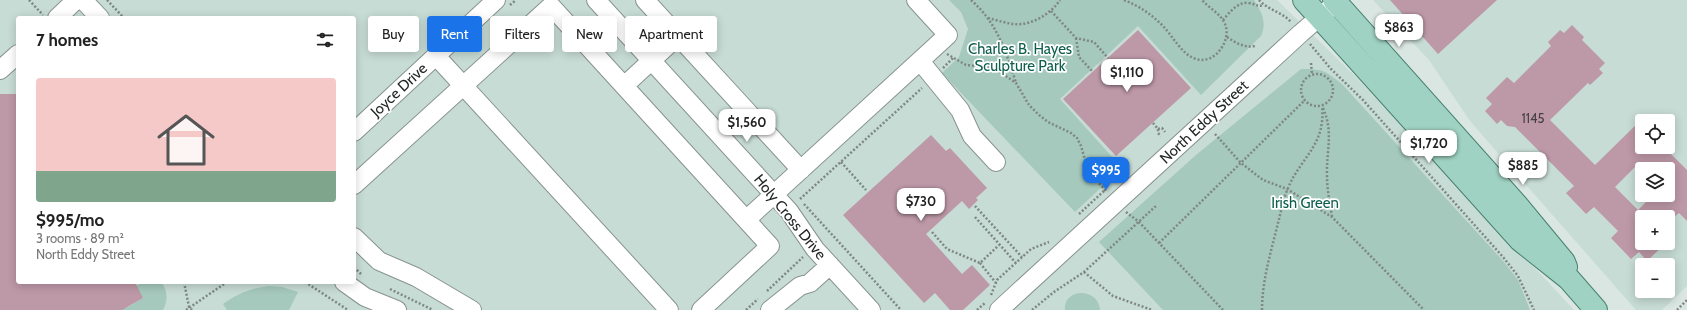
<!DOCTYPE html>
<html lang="en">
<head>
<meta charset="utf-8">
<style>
  body { margin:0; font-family:Cabin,sans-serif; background:#f2f2f2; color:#222; height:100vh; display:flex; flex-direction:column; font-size:15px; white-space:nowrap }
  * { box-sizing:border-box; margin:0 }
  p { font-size:13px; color:#767676 }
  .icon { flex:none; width:22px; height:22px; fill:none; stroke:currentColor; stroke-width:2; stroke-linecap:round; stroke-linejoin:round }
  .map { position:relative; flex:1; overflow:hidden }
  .panel { position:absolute; left:16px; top:16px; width:340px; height:268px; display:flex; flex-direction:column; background:#fff; border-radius:4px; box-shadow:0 2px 10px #0003 }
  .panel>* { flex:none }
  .banner { position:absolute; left:368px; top:16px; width:380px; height:36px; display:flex; gap:8px }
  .controls { position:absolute; left:1635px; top:114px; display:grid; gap:8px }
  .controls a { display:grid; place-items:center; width:40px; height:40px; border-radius:4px; background:#fff; box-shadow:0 2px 10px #0003; font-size:20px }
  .price { position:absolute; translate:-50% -34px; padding:0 9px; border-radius:8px; background:#fff; color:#222; font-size:13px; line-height:26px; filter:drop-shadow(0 1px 2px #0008) }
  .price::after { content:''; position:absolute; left:50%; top:24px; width:12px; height:9px; margin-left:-6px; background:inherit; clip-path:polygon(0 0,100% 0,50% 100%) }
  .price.current { background:#1a73e8; color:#fff }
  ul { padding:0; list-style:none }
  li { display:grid; align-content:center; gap:8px; height:212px; padding:0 20px }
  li+li { border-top:1px solid #e0e0e0 }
  li span { display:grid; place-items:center; height:124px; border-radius:4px; color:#555 }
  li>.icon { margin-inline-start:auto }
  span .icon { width:72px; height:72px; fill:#fffc; stroke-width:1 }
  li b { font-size:17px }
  h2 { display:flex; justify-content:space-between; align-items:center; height:48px; padding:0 20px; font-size:17px }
  .pill { padding:0 14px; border-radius:4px; background:#fff; box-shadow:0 2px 10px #0003; font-size:14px; line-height:36px }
  .pill.current { background:#1a73e8; color:#fff }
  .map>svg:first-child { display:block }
</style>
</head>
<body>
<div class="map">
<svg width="1687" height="310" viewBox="0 0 1687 310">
  <rect width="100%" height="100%" fill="#d9e6e1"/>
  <path fill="#c7dcd5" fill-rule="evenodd" d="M0,0H1277L1358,79L1574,310H0ZM18,18H354V282H18Z
    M1373,0H1687V286L1662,310H1636L1470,121L1429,60ZM1642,121H1668V147H1642ZM1642,169H1668V195H1642ZM1642,217H1668V243H1642ZM1642,265H1668V291H1642Z"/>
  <path fill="#a5c9bc" d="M949,0H1254C1262,12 1267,23 1261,36L1201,95L1138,26L1060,99L1122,168L1075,212L942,73L959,57L968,29L961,12Z
    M1301,69C1323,69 1324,70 1342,84L1504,262L1518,280L1530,310H1163L1099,242L1196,155Z
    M143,282H161C168,290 168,301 163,310H109L128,307L143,298L136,286Z
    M269,286L282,287L298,292L289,310H227L223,304C237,294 251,288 269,286Z
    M1082,293C1092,294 1099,299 1100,310H1065C1064,299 1072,293 1082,293Z"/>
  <path fill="#bd98a7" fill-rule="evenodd" d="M1390,0H1497L1438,54Z
    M1572,25L1584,37L1582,40L1605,63L1599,69L1603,73L1590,85L1588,83L1550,120L1595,165L1642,119V147H1664L1687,170V221L1679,213L1674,217H1642V243H1666L1647,261L1639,252L1631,259L1611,238L1618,231L1594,207L1586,214L1566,193L1574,186L1515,127L1507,126L1501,120L1497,124L1485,111L1492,104L1486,98L1507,77L1514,83L1551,46L1548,42L1560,30L1564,33ZM1638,164L1642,169H1668V195H1653L1638,210L1615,187Z
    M1138,30L1191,88L1116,156L1063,99Z
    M0,94H18V282H135L143,298L122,310H0Z
    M931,135L946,151L950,148L987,188L976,198L978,200L969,209L962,201L926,234L962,274L972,265L990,285L963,310H950L935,293L924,303L843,215Z"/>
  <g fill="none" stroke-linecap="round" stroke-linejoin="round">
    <g stroke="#87938e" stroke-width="20">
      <path id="minor" d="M83,0L100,18
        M596,0L789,211L815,249L871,310
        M645,0L801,170
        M57,18L76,0
        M436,56L669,310
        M920,61L960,110L972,136L996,162
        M0,70L18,54
        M624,86L770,246L701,310
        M354,132L496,0
        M354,185L551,6L624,86L678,36
        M747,219L948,35L916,0
        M354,237L379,261L416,277L472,310
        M344,282L365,297L397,310
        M770,310L800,286L810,283L830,265
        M999,310L1301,33L1330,8"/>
    </g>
    <g stroke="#498170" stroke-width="24">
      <path id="major" d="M1304,0L1520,240L1569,279L1596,310
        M1334,0L1516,204L1564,262L1566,267"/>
    </g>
    <path stroke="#7e8784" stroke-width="2.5" stroke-dasharray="2 2" stroke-linecap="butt" d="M29,0L43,15
      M107,0L124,18
      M971,0C997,23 1006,51 1016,83
      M1124,0C1139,6 1151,14 1162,25C1173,36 1181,54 1196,59C1215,65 1232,40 1225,24C1221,14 1209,8 1202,0
      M1259,0C1268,10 1282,12 1291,22
      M510,5L516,0
      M1051,11L1076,38L1094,42L1108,58
      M988,18C996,20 1005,23 1014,24C1031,26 1051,14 1060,0
      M1223,20C1229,13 1238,1 1249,3C1256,4 1256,7 1264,5
      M1227,37C1236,43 1244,48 1255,46
      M1076,38L1079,57L1093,72
      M1310,44L1331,69L1363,100L1503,257L1518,276L1534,310
      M947,54L966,65L988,67L1000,72L1016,83L1029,105L1039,115L1048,122L1071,133L1077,138L1081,146L1087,167L1094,178L1107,192
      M1311,63L1312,74
      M943,68L953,58
      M1301 90a16 16 0 1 1 32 0a16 16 0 1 1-32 0Z
      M1323,108C1334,133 1326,151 1327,176C1327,190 1330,203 1332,217
      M1153,123L1158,129V133L1161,136
      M1158,129L1162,128L1165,132
      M1215,134L1241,163L1263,180L1287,189L1332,217L1424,310
      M841,162L866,190
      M800,199L922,88
      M804,204L901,310
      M975,206L1022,257
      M1126,212L1139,222L1223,310
      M1079,214L1105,190
      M975,217L1016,263
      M932,232L947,249L980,263L999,245
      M1159,243L1304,101
      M980,263L996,283
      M354,267L361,274
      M1084,272L1113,296L1152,310
      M184,282L189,307L192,310
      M305,282L348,310
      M390,289L433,310
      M767,291L803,257
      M991,295L997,280L1031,249L1049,242
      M186,310L227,282
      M746,310L758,299
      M977,310L985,303
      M1032,310L1054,292L1084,272L1157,205
      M1262,310C1262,280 1271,252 1278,223C1281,212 1283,199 1288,188C1301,157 1326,145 1322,106
      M1677,310L1687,300"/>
    <use href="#minor" stroke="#fff" stroke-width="18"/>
    <use href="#major" stroke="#9fd2c2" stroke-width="22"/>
  </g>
  <g text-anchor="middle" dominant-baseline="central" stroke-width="3.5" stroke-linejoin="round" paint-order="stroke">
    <g font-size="13" fill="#464043">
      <text x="1533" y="118">1145</text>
    </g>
    <g font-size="15" fill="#0e5e4c" stroke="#fff">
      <text x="1020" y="49">Charles B. Hayes<tspan x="1020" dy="17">Sculpture Park</tspan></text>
      <text x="1305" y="203">Irish Green</text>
    </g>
    <g font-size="15" fill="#1f2322" stroke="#fff">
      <text transform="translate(399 90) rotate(-43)">Joyce Drive</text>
      <text transform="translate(1204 122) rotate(-43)">North Eddy Street</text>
      <text transform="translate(790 217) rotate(51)">Holy Cross Drive</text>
    </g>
  </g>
</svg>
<div class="controls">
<a><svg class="icon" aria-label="locate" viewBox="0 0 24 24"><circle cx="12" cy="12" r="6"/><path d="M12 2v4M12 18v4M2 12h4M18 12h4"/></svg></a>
<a><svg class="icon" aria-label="layers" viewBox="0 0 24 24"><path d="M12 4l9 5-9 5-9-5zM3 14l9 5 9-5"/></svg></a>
<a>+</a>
<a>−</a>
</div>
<b class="price" style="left:1399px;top:48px">$863</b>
<b class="price" style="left:1127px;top:93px">$1,110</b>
<b class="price" style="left:747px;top:143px">$1,560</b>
<b class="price" style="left:1429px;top:164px">$1,720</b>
<b class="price" style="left:1523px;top:186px">$885</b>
<b class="price current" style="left:1106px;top:191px">$995</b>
<b class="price" style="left:921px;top:222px">$730</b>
<div class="banner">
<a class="pill">Buy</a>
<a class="pill current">Rent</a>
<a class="pill">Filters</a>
<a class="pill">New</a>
<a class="pill">Apartment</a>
</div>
<section class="panel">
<h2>7 homes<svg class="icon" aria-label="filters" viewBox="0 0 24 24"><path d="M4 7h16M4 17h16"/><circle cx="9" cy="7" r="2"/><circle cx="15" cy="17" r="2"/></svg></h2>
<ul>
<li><span style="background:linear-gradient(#f6c9c9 75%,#7fa58c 0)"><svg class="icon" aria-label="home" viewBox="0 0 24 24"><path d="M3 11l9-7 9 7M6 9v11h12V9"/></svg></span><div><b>$995/mo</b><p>3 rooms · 89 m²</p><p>North Eddy Street</p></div></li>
</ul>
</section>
</div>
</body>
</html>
